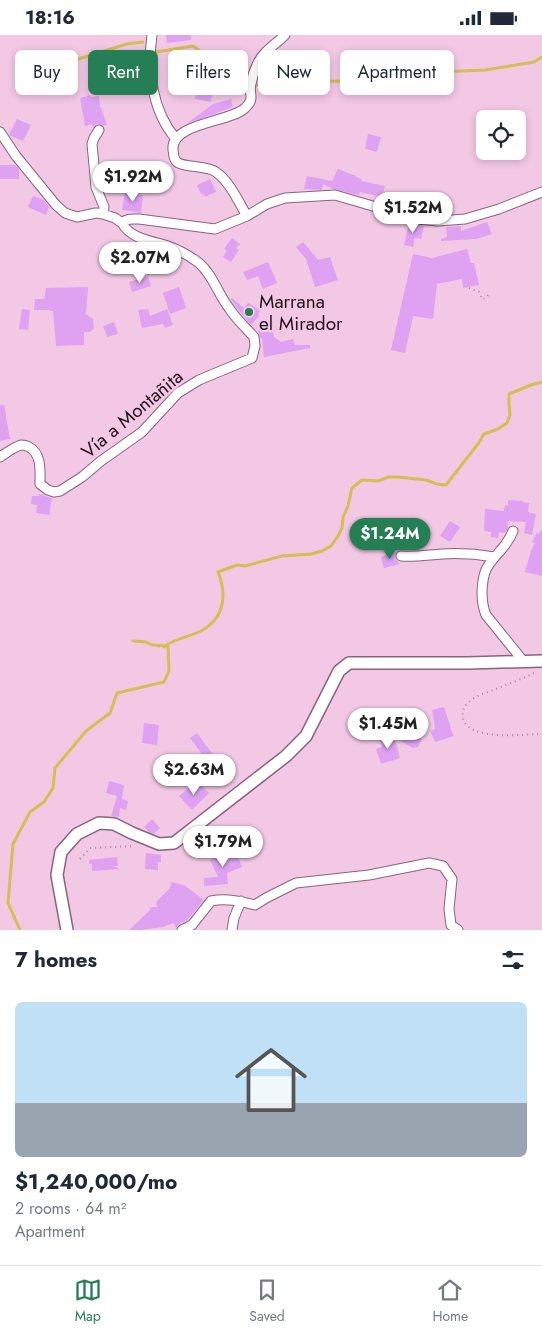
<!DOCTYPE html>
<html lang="en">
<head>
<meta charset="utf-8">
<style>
  body { margin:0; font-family:Jost,sans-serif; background:#f6f6f7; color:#1f2937; height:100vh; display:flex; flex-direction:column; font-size:19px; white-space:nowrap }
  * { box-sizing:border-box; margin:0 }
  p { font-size:16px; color:#747a83 }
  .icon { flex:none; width:28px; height:28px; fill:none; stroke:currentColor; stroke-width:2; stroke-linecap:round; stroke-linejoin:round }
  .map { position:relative; height:895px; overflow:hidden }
  .drawer { display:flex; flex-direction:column; background:#fff; flex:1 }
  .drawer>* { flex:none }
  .banner { position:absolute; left:15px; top:15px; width:512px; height:45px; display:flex; gap:10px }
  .buttons { position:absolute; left:476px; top:75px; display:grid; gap:10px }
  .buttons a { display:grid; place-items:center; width:50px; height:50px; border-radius:8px; background:#fff; box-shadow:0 2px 8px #0003; font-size:25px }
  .price { position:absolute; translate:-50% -42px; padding:0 11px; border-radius:18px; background:#fff; color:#222; font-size:16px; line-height:32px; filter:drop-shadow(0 1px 2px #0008) }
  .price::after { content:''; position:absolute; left:50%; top:30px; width:15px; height:11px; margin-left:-8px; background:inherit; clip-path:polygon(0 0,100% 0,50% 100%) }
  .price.current { background:#267f54; color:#fff }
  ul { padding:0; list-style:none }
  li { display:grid; align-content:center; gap:10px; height:265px; padding:0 15px }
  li+li { border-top:1px solid #e0e1e3 }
  li span { display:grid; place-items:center; height:155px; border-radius:8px; color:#555 }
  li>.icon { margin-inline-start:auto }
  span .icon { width:90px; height:90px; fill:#fffc; stroke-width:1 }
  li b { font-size:21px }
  h2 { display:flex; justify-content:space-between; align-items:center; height:60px; padding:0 15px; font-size:21px }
  .tag { padding:0 18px; border-radius:8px; background:#fff; box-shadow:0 2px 8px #0003; font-size:18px; line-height:45px }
  .tag.current { background:#267f54; color:#fff }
  .status { display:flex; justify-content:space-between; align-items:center; height:35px; padding:0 25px; background:#fff; direction:ltr }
  .status svg { height:14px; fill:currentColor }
  .menu { display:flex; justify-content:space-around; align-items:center; height:70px; border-top:1px solid #e0e1e3; background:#fff; font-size:14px; color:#747a83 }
  .menu a { display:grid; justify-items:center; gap:2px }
  .menu .current { color:#267f54 }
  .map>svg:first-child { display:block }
</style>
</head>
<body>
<div class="status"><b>18:16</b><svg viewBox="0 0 49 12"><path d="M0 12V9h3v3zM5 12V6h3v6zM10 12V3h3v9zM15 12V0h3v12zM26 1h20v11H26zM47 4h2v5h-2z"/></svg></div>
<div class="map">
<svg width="542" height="895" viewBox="0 0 542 895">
  <rect width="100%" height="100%" fill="#f3c8e5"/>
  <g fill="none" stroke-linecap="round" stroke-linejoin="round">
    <path stroke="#d4bf54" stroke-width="3" d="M156,17L193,11L250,51L287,47L340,46L374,53L414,38L485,35L534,27L542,22
      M59,30L127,9L143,7
      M133,606L146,607L152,610H157L159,611L162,610L164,612L168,609
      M20,895L8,868L13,809L30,777L44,767L53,753L55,733L86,696L110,678L117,658L164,647L169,636L168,609C179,603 191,601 201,596C225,583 227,559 218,537L237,530L245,531L282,521L311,519L322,516L331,511L338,501L342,493L343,482L348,471L352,453L362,445L378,446L389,442H398L426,445L437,449L446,450L478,409L484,399L498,394L507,388L510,380L509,370V359L531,350L542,347"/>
  </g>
  <path fill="#dfa1f2" d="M166,0H191V5L167,8Z
    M203,26L208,50L211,51V54H213L211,67L195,64Z
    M90,60L91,62L99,61L100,72H101L107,90H106L104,91L99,89L96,90L93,93L92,89L85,91L80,63Z
    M231,64L233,72L186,89L213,69Z
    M17,84L31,90L23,106L9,100Z
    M368,99L381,102L377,117L365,114Z
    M0,130H15L19,134V144H0Z
    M338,134L356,141V142L362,144L361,146L385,151L382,162L360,157L359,160L333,154L323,149L322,155L304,154L307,141L332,146Z
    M210,144L216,157L205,162L203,159H201L197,150Z
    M125,157L143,160L141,178L122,175Z
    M33,161L44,165L49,172L46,180L28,172Z
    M487,187L492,199L476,204L441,206V204L447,202L446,192L461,191V196Z
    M409,188L424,191L421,204L415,203L413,212L404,210Z
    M232,203L240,209L236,213L239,215L231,227L223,222L227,216L224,214Z
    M303,207L318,225L330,222L338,245L315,252L306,224L296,212Z
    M467,214L471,228H474L479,250L463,253L462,244L437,249L433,284L413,281L405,318L391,315L413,219L432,223Z
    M268,227L277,248L263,254L258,241L247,245L243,237Z
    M148,241L151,251L132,257L129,247Z
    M88,252L86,279L93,284L94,293L90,297H84V310L56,311L53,276H50L49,275H34L35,264H44L46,253Z
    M179,252L186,273L170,279L163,258Z
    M232,263L244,273L248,268L261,275L258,280L259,281L251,290L237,273L231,264Z
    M22,274L30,275L28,295L19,294Z
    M148,274L150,281L167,274L173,290L165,293L163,289L142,293L138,275Z
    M114,287L118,299L107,302L103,291Z
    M272,290L274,302L281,307L293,304L295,310H310V313L264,322L262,303H260L257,292Z
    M0,370H4L10,404L0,406Z
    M39,459L52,463L49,480L36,478L37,470L31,469L32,461H39Z
    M508,465L523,466V467L529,468L528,477L536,479L532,500L524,498L526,487L508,486V493L505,498L499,497L498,503L491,502V497L484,496L485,474L504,476L505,470L508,471Z
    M450,486L460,492L450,507L440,501Z
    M542,493V541L525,537L531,516L535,508L532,507L537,497L539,499Z
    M396,517L395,523L399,529L384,533L381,522Z
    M444,672L451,693H450L454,701L435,707L430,696L435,694L432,675Z
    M144,688L159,690L157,710L142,708Z
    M197,698L214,721L207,726L190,703Z
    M406,699L410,702L415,701L422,704L418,712L413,713L401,706Z
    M391,701H394L400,723L381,729L376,714L382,712L380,703Z
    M109,746L124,750L122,764L128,766L126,775L120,773L119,782L111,781L117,761L106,758Z
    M200,749L209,758L192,775L179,761L192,750L195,753Z
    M152,784L160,793L154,799L149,797L144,792Z
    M235,814L242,832L227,838L228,849L204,851V843L218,842L210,825Z
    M146,818L161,820V827H158V835L145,834Z
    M117,822L118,831H113L120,834L92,836V829H89V825Z
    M171,847L184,850L204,865L187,885L179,889L176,893L174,888L163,892L141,895H129L149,876L151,872H157L156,867L170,853Z"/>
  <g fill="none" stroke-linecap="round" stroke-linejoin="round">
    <g stroke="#89637e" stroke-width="11">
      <path id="minor" d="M152,0C147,35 152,76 176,104
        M99,95L94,103L92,109L96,152L104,172L103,179
        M0,97L16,121L56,170L65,178L77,182L96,178L103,179L115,183L122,188
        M247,181C238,166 230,147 216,137C207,130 181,133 176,126C173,123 174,118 173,115C170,88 231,87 245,73C256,63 248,59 251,49C252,43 254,36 257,30C262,17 275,10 285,0
        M0,422C6,418 14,412 21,410C25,410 26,410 29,412C42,419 40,436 40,449L48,455L54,457L60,456L82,442L101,426L142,397L178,358L199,345L252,323L255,311L254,302C246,293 236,284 229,273C218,259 213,240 199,228C190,221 177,214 165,210C150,206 130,203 122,188C127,183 132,184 139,184L215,194L247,181L267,169L285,163L335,160L417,184L438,186L465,184L499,174L542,157
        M513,496C511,501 508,506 505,510C490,529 483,530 482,557C482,566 483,573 486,580L524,627
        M401,521C416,522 427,520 442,519C459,518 477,519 494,522
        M182,895L192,890L211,866C226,863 240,866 255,870L266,863L296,848L369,840L429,828L443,831L452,844L449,874L451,890L458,895
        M232,895L234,883L241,866"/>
    </g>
    <g stroke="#89637e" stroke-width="14">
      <path id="tertiary" d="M67,895L57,840L61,817L77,799L99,788L114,789L132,798L159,809L174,808L286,721L306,701L339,636L349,628H468L542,626"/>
    </g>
    <path stroke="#a9889e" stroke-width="2" stroke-dasharray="1 4" stroke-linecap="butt" d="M384,158L393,159L392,165
      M469,253L479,257L482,264L486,263L490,257
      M534,638C520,645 505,650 491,656C485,658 478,660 473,664C466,669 461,674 463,683C468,707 525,699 542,699
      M80,824L90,813L135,811"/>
    <use href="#minor" stroke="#fff" stroke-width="9"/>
    <use href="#tertiary" stroke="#fff" stroke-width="11"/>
  </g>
  <circle fill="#267f54" stroke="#f3c8e5" stroke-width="2" cx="249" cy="277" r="5"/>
  <g text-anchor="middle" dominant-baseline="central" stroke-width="5" stroke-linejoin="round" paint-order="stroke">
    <g font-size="19" fill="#20111c" stroke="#f3c8e5" text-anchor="start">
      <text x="259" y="266">Marrana<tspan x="259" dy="22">el Mirador</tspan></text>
    </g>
    <g font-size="19" fill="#20111c" stroke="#f3c8e5">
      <text transform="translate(132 379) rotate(-40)">Vía a Montañita</text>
    </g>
  </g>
</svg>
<div class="buttons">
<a><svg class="icon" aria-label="locate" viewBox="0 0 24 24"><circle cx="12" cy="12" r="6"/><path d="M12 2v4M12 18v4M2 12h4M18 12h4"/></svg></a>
</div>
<b class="price" style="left:133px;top:168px">$1.92M</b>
<b class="price" style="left:413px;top:199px">$1.52M</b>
<b class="price" style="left:140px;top:249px">$2.07M</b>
<b class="price current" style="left:390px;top:525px">$1.24M</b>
<b class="price" style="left:388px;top:715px">$1.45M</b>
<b class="price" style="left:194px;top:761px">$2.63M</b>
<b class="price" style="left:223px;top:833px">$1.79M</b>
<div class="banner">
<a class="tag">Buy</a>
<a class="tag current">Rent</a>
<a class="tag">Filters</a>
<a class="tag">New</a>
<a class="tag">Apartment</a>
</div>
</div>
<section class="drawer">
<h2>7 homes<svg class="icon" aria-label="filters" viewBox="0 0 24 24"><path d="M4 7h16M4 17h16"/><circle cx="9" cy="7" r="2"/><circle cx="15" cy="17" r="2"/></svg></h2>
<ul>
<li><span style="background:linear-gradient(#bfe0f5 65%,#9aa5b1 0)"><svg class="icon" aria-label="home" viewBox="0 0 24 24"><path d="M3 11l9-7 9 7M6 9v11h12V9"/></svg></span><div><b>$1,240,000/mo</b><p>2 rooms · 64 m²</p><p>Apartment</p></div></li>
</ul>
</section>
<nav class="menu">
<a class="current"><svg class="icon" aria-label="map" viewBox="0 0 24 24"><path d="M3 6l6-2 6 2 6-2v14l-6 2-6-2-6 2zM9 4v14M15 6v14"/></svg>Map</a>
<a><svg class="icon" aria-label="saved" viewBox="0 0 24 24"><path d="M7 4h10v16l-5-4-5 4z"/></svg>Saved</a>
<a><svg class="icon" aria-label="home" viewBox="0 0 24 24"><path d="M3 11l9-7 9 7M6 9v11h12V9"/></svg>Home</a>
</nav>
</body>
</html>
